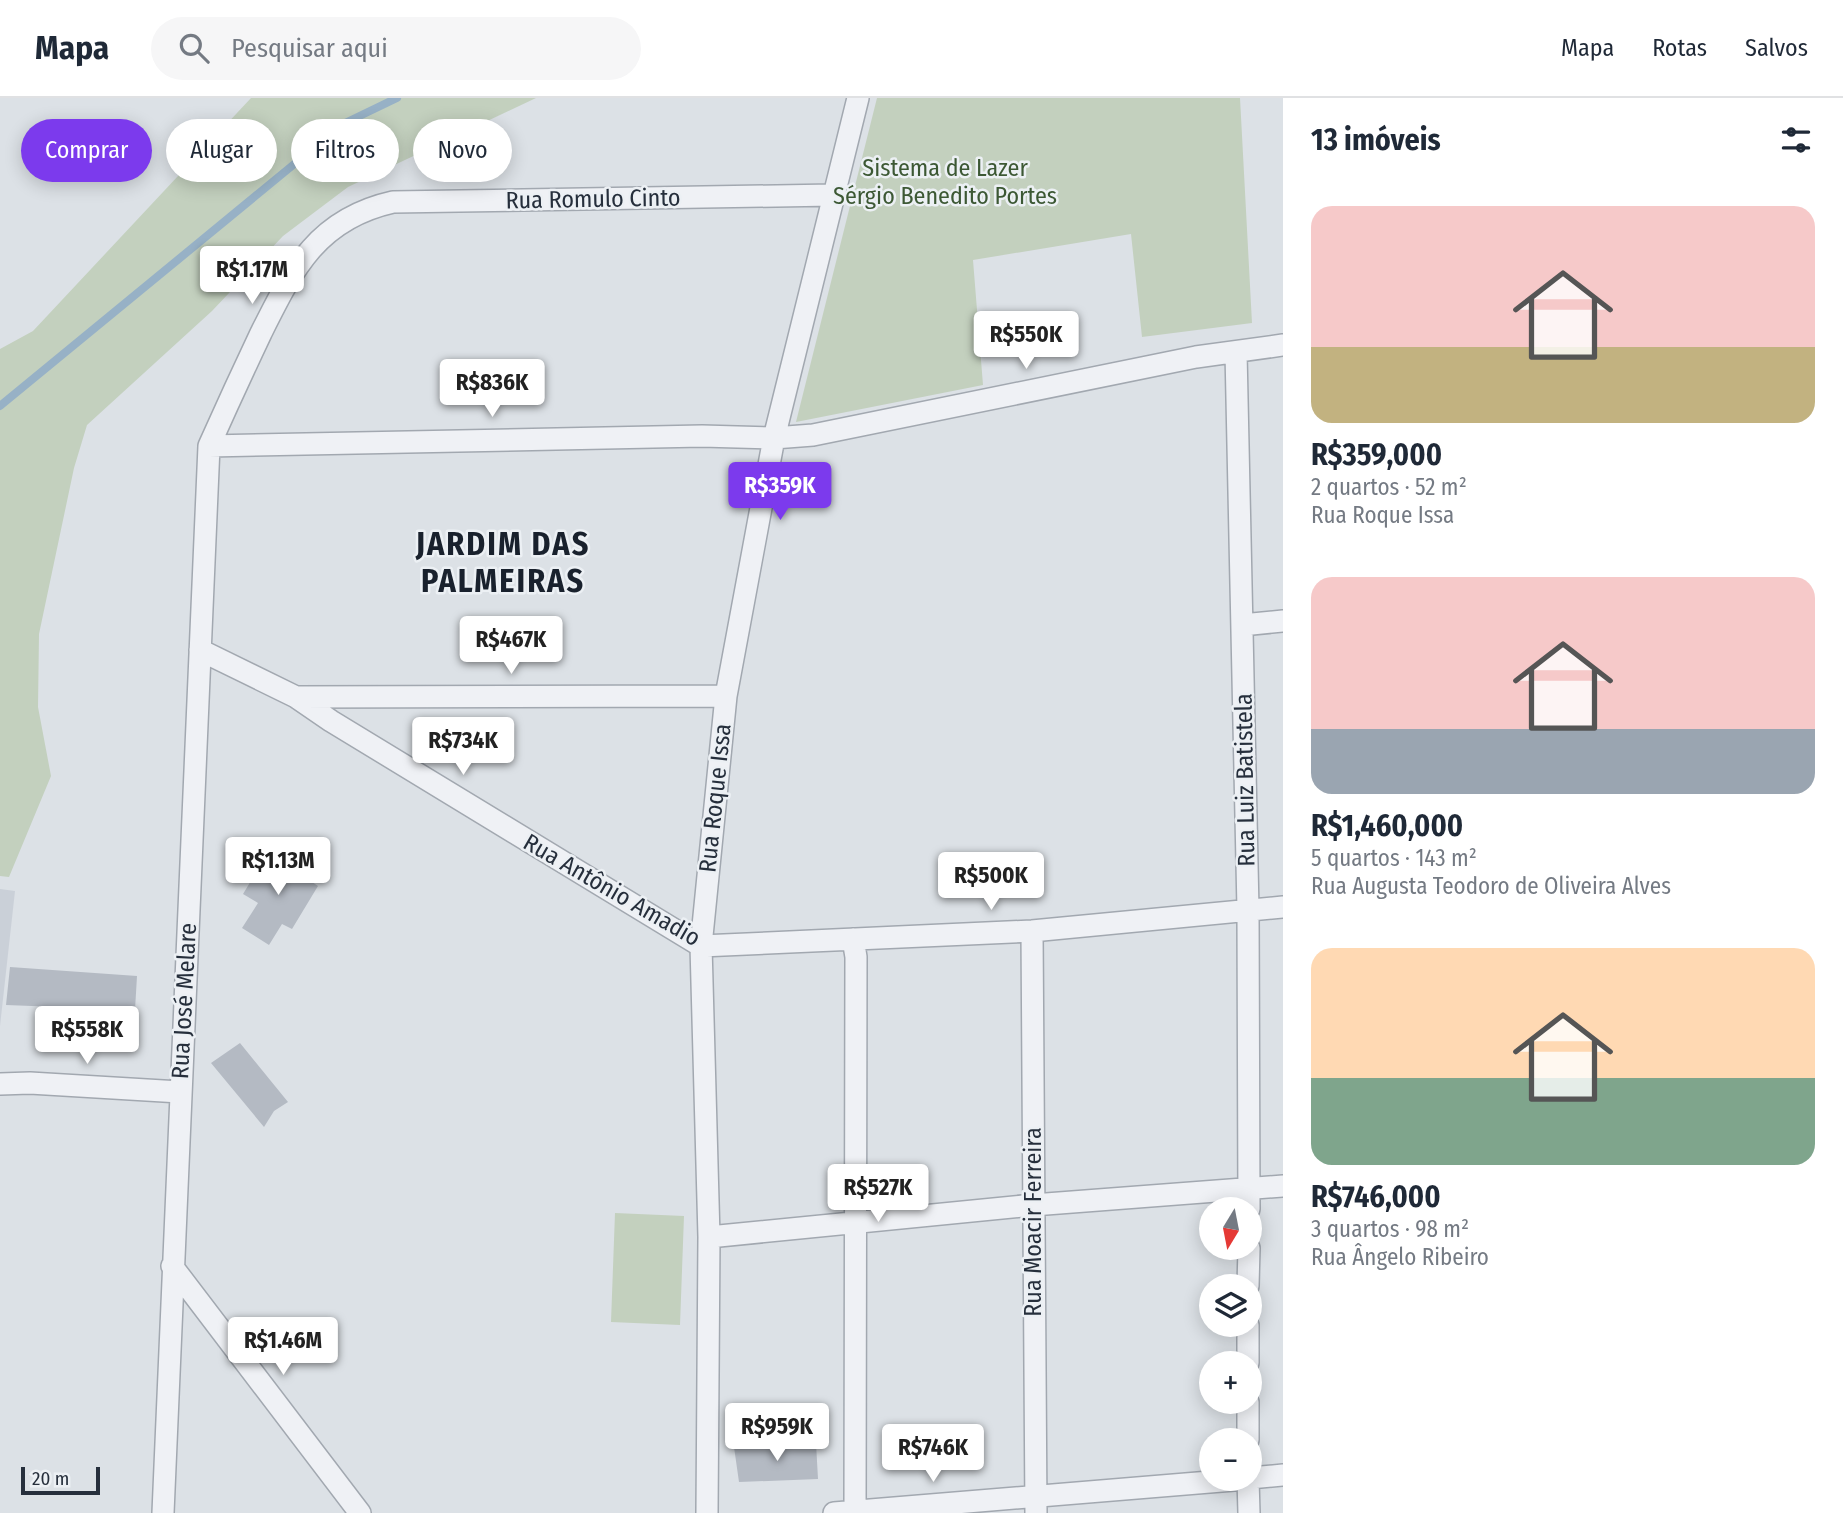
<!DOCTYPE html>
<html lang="pt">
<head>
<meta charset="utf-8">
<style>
  body { margin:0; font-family:"Fira Sans Condensed",sans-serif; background:#f6f6f7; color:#1f2937; height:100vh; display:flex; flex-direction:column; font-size:26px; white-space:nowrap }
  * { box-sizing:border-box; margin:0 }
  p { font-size:23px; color:#747a83 }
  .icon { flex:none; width:38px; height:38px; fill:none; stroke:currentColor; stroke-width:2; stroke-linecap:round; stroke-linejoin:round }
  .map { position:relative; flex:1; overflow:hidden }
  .details { display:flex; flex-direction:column; background:#fff; width:560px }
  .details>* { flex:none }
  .hud { position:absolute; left:21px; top:21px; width:665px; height:63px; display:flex; gap:14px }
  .needle { width:46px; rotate:190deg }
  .tools { position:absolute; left:1199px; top:1099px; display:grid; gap:14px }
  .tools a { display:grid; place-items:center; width:63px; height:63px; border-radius:50%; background:#fff; box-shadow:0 4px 18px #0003; font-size:35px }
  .scale { position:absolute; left:21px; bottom:18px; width:79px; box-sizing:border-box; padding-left:7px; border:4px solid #262f3c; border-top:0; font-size:19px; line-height:24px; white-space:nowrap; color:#262f3c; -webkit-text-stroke:5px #ecf0f4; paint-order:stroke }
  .price { position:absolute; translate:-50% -60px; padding:0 16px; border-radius:7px; background:#fff; color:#222; font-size:23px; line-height:46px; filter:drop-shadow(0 2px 4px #0008) }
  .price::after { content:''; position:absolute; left:50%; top:42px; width:21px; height:16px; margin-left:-10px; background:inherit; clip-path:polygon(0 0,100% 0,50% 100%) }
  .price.active { background:#7c3aed; color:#fff }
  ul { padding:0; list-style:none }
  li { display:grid; align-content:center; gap:14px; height:371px; padding:0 28px }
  li span { display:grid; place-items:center; height:217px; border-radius:21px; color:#555 }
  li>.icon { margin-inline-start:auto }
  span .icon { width:126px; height:126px; fill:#fffc; stroke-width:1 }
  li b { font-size:30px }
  h2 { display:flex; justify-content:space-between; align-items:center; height:84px; padding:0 28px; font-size:30px }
  .pill { padding:0 24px; border-radius:32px; background:#fff; box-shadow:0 4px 18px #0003; font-size:24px; line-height:63px }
  .pill.active { background:#7c3aed; color:#fff }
  header { display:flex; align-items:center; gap:42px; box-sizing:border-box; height:98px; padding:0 35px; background:#fff; border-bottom:2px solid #e0e1e3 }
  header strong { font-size:33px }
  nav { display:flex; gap:38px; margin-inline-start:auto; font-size:24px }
  .search { width:490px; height:63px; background:#f6f6f7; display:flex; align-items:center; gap:18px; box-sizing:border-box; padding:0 24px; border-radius:38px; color:#747a83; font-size:26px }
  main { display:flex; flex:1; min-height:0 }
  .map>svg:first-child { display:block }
</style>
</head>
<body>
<header>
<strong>Mapa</strong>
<div class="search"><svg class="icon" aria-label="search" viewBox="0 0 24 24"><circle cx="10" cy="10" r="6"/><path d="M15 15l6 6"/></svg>Pesquisar aqui</div>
<nav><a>Mapa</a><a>Rotas</a><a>Salvos</a></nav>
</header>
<main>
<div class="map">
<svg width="1283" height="1415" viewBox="0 0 1283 1415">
  <rect width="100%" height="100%" fill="#dce1e6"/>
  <path fill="#cad0d8" d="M0,791L15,793L0,928Z"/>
  <path fill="#c3d0be" d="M251,0H536L348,89L283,138L212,213L87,327L74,370L39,536L38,609L51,678L9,779L0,778V251L33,233Z
    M877,0H1240L1252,225L1142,239L1131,136L973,162L983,287L796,324Z
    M615,1115L684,1118L680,1227L611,1224Z"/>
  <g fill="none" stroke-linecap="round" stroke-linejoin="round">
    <path stroke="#97b1c6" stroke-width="8" d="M0,308L343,26L397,0"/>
  </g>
  <path fill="#b4bac3" d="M289,757L311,771L306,780L318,788L292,831L282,826L269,847L242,830L258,805L243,796L266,758L282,768Z
    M10,869L137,878L135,912L6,907Z
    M240,945L288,1004L274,1013L264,1029L211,965Z
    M816,1345L818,1381L739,1384L734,1349Z"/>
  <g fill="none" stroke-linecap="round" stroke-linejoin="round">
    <g stroke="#a2a8b0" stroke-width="24">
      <path id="street" d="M1236,254L1248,812L1249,1111
        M209,348L702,338L774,340L813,337L1196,259L1283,247
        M1242,527L1283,523
        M200,552L296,599L331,623L701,848L1032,833L1283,809
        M296,599L726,598
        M1032,833L1036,1415
        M853,841L856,859L855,1415
        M0,986L30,985L180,994
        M709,1139L1033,1107L1283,1088
        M172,1168L360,1415
        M1248,1188L1249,1150
        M1248,1265V1227
        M1248,1342V1304
        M1250,1380L1283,1377
        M1248,1381L1249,1415
        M163,1415L209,348C226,310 243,273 261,235C293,171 317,121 393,104L833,97
        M707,1415L709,1139L701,848L726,598L774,340L858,0
        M834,1415L1246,1381"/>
    </g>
    <use href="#street" stroke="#eff1f5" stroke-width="21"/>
  </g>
  <g text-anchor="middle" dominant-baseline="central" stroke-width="5" stroke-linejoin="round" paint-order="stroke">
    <g font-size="24" fill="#3c5834" stroke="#ecf0f4">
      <text x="945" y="70">Sistema de Lazer<tspan x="945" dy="28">Sérgio Benedito Portes</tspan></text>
    </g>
    <g font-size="24" fill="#262f3c" stroke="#ecf0f4">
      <text transform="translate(593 101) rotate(-1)">Rua Romulo Cinto</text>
      <text transform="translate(1245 682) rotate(-91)">Rua Luiz Batistela</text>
      <text transform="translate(715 700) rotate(-84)">Rua Roque Issa</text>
      <text transform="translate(612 792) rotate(30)">Rua Antônio Amadio</text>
      <text transform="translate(184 903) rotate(-87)">Rua José Melare</text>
      <text transform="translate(1033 1124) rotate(-90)">Rua Moacir Ferreira</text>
    </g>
    <g font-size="32" font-weight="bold" letter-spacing="2" fill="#19212d" stroke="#ecf0f4">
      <text x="503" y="446">JARDIM DAS<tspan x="503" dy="37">PALMEIRAS</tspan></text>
    </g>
  </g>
</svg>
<div class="tools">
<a><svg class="needle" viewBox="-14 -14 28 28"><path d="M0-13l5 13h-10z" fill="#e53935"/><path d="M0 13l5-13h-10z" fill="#747a83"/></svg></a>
<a><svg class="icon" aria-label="layers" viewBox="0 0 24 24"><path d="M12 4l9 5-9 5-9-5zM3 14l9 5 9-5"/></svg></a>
<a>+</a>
<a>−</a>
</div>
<div class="scale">20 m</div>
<b class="price" style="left:252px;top:208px">R$1.17M</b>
<b class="price" style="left:1026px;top:273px">R$550K</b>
<b class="price" style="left:492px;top:321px">R$836K</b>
<b class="price active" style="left:780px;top:424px">R$359K</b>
<b class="price" style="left:511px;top:578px">R$467K</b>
<b class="price" style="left:463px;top:679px">R$734K</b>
<b class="price" style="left:278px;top:799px">R$1.13M</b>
<b class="price" style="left:991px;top:814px">R$500K</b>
<b class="price" style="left:87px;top:968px">R$558K</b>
<b class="price" style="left:878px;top:1126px">R$527K</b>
<b class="price" style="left:283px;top:1279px">R$1.46M</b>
<b class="price" style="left:777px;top:1365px">R$959K</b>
<b class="price" style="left:933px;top:1386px">R$746K</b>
<div class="hud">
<a class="pill active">Comprar</a>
<a class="pill">Alugar</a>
<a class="pill">Filtros</a>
<a class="pill">Novo</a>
</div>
</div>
<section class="details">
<h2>13 imóveis<svg class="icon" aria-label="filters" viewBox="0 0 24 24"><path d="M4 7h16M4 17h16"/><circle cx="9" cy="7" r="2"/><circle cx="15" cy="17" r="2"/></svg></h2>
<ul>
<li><span style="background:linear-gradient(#f6c9c9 65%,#c2b280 0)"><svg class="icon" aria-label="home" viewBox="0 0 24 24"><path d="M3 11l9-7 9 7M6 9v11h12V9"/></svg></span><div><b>R$359,000</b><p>2 quartos · 52 m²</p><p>Rua Roque Issa</p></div></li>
<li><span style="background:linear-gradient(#f6c9c9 70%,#9aa5b1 0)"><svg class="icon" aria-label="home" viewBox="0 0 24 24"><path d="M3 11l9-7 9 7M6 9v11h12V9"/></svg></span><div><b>R$1,460,000</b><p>5 quartos · 143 m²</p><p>Rua Augusta Teodoro de Oliveira Alves</p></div></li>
<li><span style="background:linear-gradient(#ffd9b3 60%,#7fa58c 0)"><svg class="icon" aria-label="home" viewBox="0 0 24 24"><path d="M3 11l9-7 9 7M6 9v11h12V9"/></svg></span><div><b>R$746,000</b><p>3 quartos · 98 m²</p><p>Rua Ângelo Ribeiro</p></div></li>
</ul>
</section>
</main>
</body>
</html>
